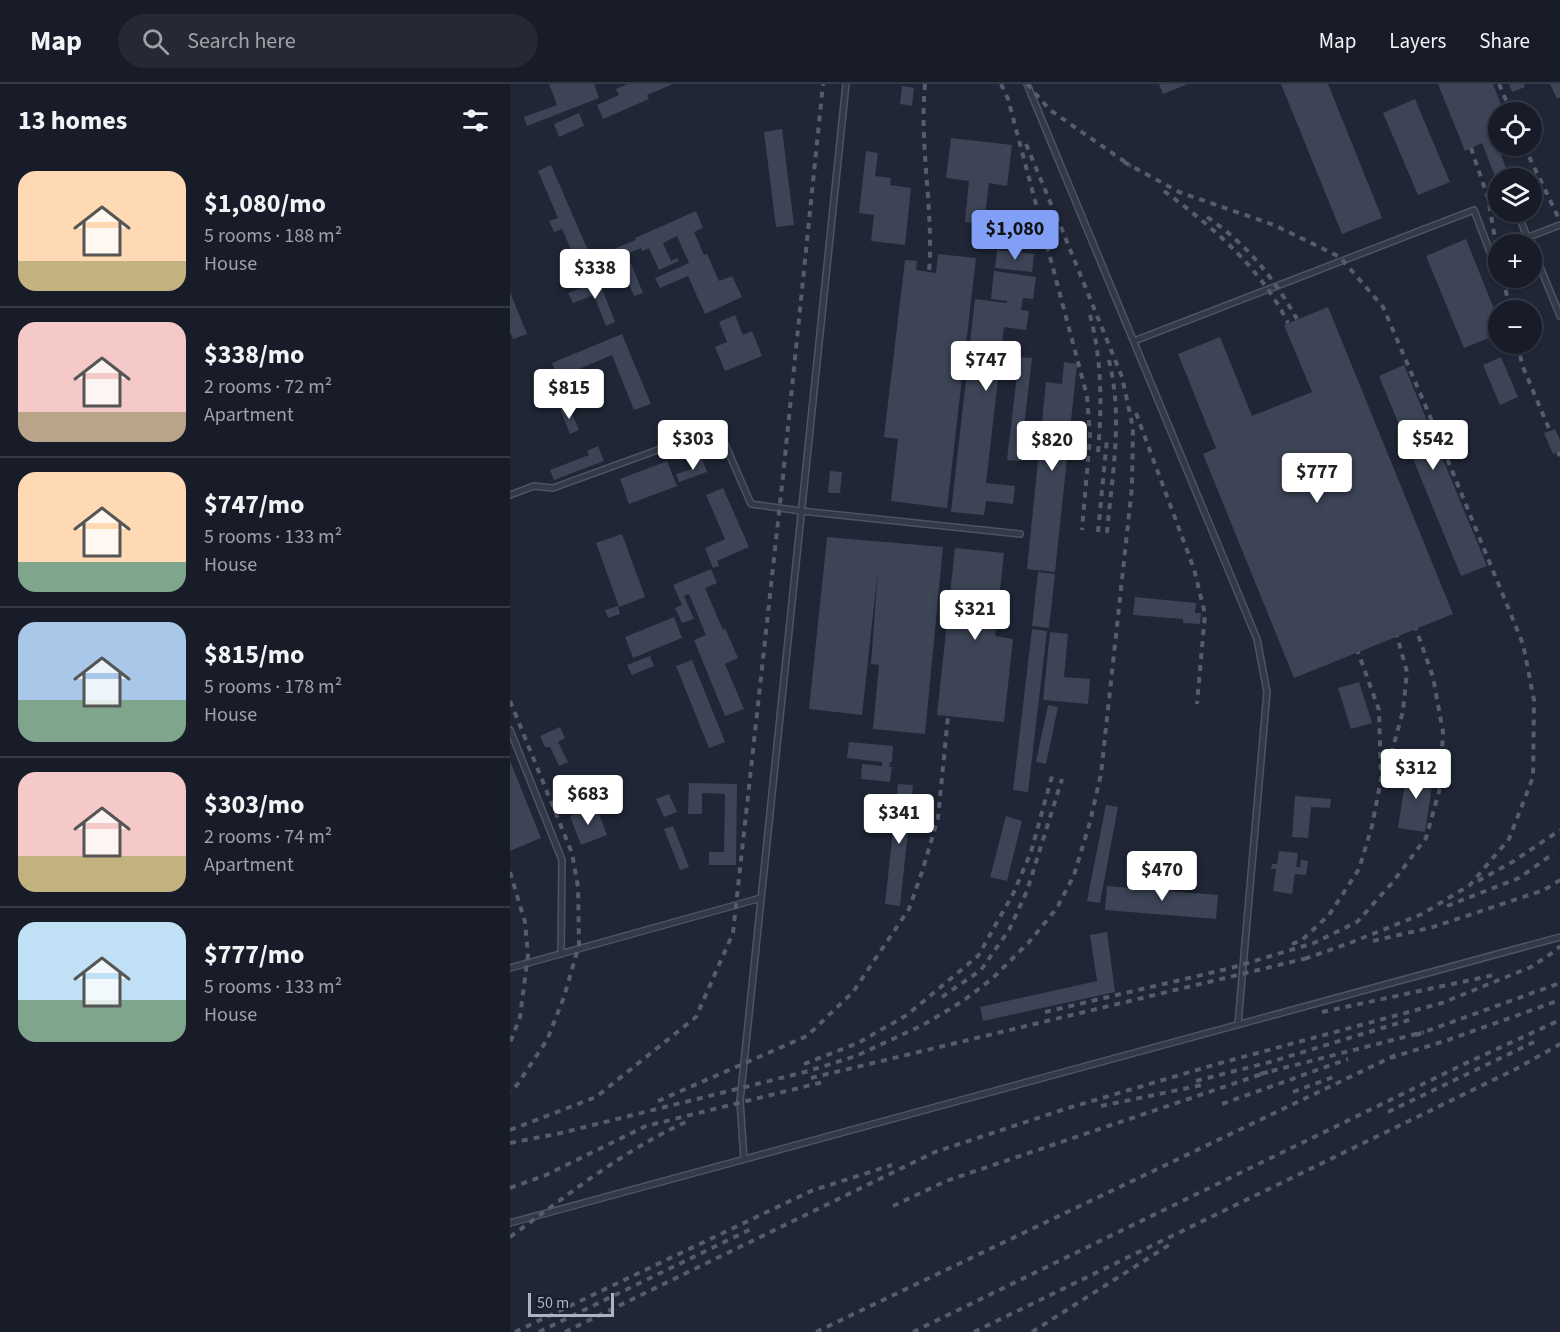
<!DOCTYPE html>
<html lang="en">
<head>
<meta charset="utf-8">
<style>
  body { margin:0; font-family:"Source Sans 3",sans-serif; background:#252934; color:#f1f3f6; height:100vh; display:flex; flex-direction:column; font-size:22px; white-space:nowrap }
  * { box-sizing:border-box; margin:0 }
  p { font-size:20px; color:#9fa1a8 }
  .icon { flex:none; width:33px; height:33px; fill:none; stroke:currentColor; stroke-width:2; stroke-linecap:round; stroke-linejoin:round }
  .map { position:relative; flex:1; overflow:hidden }
  .details { display:flex; flex-direction:column; background:#181c28; width:510px }
  .details>* { flex:none }
  .buttons { position:absolute; left:978px; top:18px; display:grid; gap:12px }
  .buttons a { display:grid; place-items:center; width:54px; height:54px; border-radius:50%; background:#181c28; box-shadow:0 2px 4px #0004,0 0 0 2px #363a45; font-size:30px }
  .scale { position:absolute; left:18px; bottom:15px; width:86px; box-sizing:border-box; padding-left:6px; border:3px solid #adb3c3; border-top:0; font-size:16px; line-height:21px; white-space:nowrap; color:#adb3c3; -webkit-text-stroke:4px #191e2b; paint-order:stroke }
  .price { position:absolute; translate:-50% -51px; padding:0 14px; border-radius:6px; background:#fff; color:#222; font-size:20px; line-height:39px; filter:drop-shadow(0 2px 3px #0008) }
  .price::after { content:''; position:absolute; left:50%; top:36px; width:18px; height:14px; margin-left:-9px; background:inherit; clip-path:polygon(0 0,100% 0,50% 100%) }
  .price.selected { background:#809ff5; color:#111 }
  ul { padding:0; list-style:none }
  li { display:flex; align-items:center; gap:18px; height:150px; padding:0 18px }
  li+li { border-top:2px solid #363a45 }
  li span { display:grid; place-items:center; flex:none; width:168px; height:120px; border-radius:18px; color:#555 }
  li>.icon { margin-inline-start:auto }
  span .icon { width:72px; height:72px; fill:#fffc; stroke-width:1 }
  li b { font-size:26px }
  h2 { display:flex; justify-content:space-between; align-items:center; height:72px; padding:0 18px; font-size:26px }
  header { display:flex; align-items:center; gap:36px; box-sizing:border-box; height:84px; padding:0 30px; background:#181c28; border-bottom:2px solid #363a45 }
  header strong { font-size:28px }
  nav { display:flex; gap:33px; margin-inline-start:auto; font-size:21px }
  .search { width:420px; height:54px; background:#252934; display:flex; align-items:center; gap:15px; box-sizing:border-box; padding:0 21px; border-radius:33px; color:#9fa1a8; font-size:22px }
  main { display:flex; flex:1; min-height:0 }
  .map>svg:first-child { display:block }
</style>
</head>
<body>
<header>
<strong>Map</strong>
<div class="search"><svg class="icon" aria-label="search" viewBox="0 0 24 24"><circle cx="10" cy="10" r="6"/><path d="M15 15l6 6"/></svg>Search here</div>
<nav><a>Map</a><a>Layers</a><a>Share</a></nav>
</header>
<main>
<section class="details">
<h2>13 homes<svg class="icon" aria-label="filters" viewBox="0 0 24 24"><path d="M4 7h16M4 17h16"/><circle cx="9" cy="7" r="2"/><circle cx="15" cy="17" r="2"/></svg></h2>
<ul>
<li><span style="background:linear-gradient(#ffd9b3 75%,#c2b280 0)"><svg class="icon" aria-label="home" viewBox="0 0 24 24"><path d="M3 11l9-7 9 7M6 9v11h12V9"/></svg></span><div><b>$1,080/mo</b><p>5 rooms · 188 m²</p><p>House</p></div></li>
<li><span style="background:linear-gradient(#f6c9c9 75%,#b9a48a 0)"><svg class="icon" aria-label="home" viewBox="0 0 24 24"><path d="M3 11l9-7 9 7M6 9v11h12V9"/></svg></span><div><b>$338/mo</b><p>2 rooms · 72 m²</p><p>Apartment</p></div></li>
<li><span style="background:linear-gradient(#ffd9b3 75%,#7fa58c 0)"><svg class="icon" aria-label="home" viewBox="0 0 24 24"><path d="M3 11l9-7 9 7M6 9v11h12V9"/></svg></span><div><b>$747/mo</b><p>5 rooms · 133 m²</p><p>House</p></div></li>
<li><span style="background:linear-gradient(#a9c7e8 65%,#7fa58c 0)"><svg class="icon" aria-label="home" viewBox="0 0 24 24"><path d="M3 11l9-7 9 7M6 9v11h12V9"/></svg></span><div><b>$815/mo</b><p>5 rooms · 178 m²</p><p>House</p></div></li>
<li><span style="background:linear-gradient(#f6c9c9 70%,#c2b280 0)"><svg class="icon" aria-label="home" viewBox="0 0 24 24"><path d="M3 11l9-7 9 7M6 9v11h12V9"/></svg></span><div><b>$303/mo</b><p>2 rooms · 74 m²</p><p>Apartment</p></div></li>
<li><span style="background:linear-gradient(#bfe0f5 65%,#7fa58c 0)"><svg class="icon" aria-label="home" viewBox="0 0 24 24"><path d="M3 11l9-7 9 7M6 9v11h12V9"/></svg></span><div><b>$777/mo</b><p>5 rooms · 133 m²</p><p>House</p></div></li>
</ul>
</section>
<div class="map">
<svg width="1050" height="1248" viewBox="0 0 1050 1248">
  <rect width="100%" height="100%" fill="#202636"/>
  <path fill="#3c4456" d="M39,0H84L89,14L17,42L14,33L47,21Z
    M118,0H163L137,11L139,15L93,35L87,21L109,11L106,5Z
    M652,0H678L653,10L649,1Z
    M771,0H818L872,134L832,150Z
    M928,0H983L994,28H988V51L984,53L1000,94H988V100L972,59L955,67Z
    M999,0H1014L1015,3L1002,8Z
    M1040,0H1050V13L1047,15Z
    M392,2L404,4L402,22L390,20Z
    M905,15L940,98L908,111L873,29Z
    M69,29L74,42L49,53L44,40Z
    M272,45L284,141L266,143L254,48Z
    M441,54L502,61L497,102L479,99L474,140L455,138L459,97L436,94Z
    M356,67L368,69L365,92L381,94L380,101L401,104L395,161L361,157L364,131L349,129Z
    M41,81L86,185L72,191L52,145L44,148L39,137L48,134L28,87Z
    M186,127L193,144L184,148L194,171L197,170L209,197L222,192L232,213L195,230L178,192L150,204L145,194L179,179L167,152L153,159L161,177L167,174L169,177L149,186L139,164L132,167L131,164L117,170L133,209L124,212L104,165L126,156L125,154Z
    M956,155L988,235V250L954,264L916,172Z
    M487,166L524,170L522,188L485,184Z
    M428,170L466,174L437,424L381,417L388,355L374,353L395,176L407,177L406,186L426,189Z
    M484,187L526,193L523,215L513,214L511,226L519,227L516,246L494,243L476,399L505,402L503,420L476,417L474,431L441,428L465,215L497,219V217L481,215Z
    M89,197L105,238L96,242L84,211L63,219L58,209Z
    M0,208L17,250L3,255L0,248Z
    M818,223L943,530L784,594L693,370L706,364L668,270L710,253L742,332L802,308L774,241Z
    M225,231L233,251L242,247L252,272L215,287L205,263L217,258L209,238Z
    M112,250L141,320L124,326L102,271L48,294L42,279Z
    M509,273L522,274L510,377L497,376Z
    M991,273L1008,313L990,321L973,281Z
    M554,278L567,280L545,488L517,485L536,298L552,300Z
    M894,281L977,482L951,492L869,292Z
    M58,321L69,346L60,350L50,325Z
    M1045,345L1050,356V367L1043,370L1034,349Z
    M88,362L94,377L44,396L40,386L79,371L77,367Z
    M192,375L197,388L169,398L166,390L183,385L181,379Z
    M157,377L167,402L119,420L110,395Z
    M320,387L332,388L330,409H318Z
    M213,404L239,463L207,477L209,482L203,484L195,464L215,455L196,411Z
    M112,450L135,513L109,523L86,459Z
    M317,453L433,463L415,650L363,645L369,581L361,580L368,485L352,631L299,625Z
    M445,464L494,469L485,552L503,555L494,638L427,631Z
    M201,485L207,499L195,504L213,546L215,544L228,574L215,580L234,625L215,632L184,556L196,551L179,510L174,512L184,535L172,539L165,524L172,521L163,501Z
    M528,488L545,490L539,544L522,542Z
    M625,513L686,519L685,529H691L690,540L673,539V535L623,531Z
    M108,522L110,530L98,534L95,526Z
    M164,533L172,554L123,574L115,553Z
    M522,545L537,547L518,708L503,706Z
    M540,548L558,550L554,593L580,595L578,620L533,616Z
    M140,572L144,582L122,591L117,581Z
    M182,576L215,658L199,664L166,582Z
    M849,598L862,639L841,645L828,604Z
    M538,621L548,623L536,680L526,678Z
    M50,643L55,654L48,658L58,678L49,682L40,663H35L30,652Z
    M339,658L383,662L382,678H380L379,683H382L380,698L351,695L352,680L372,682V678L337,674Z
    M0,677L31,754L0,767Z
    M897,685L924,689L915,748L888,744Z
    M179,699L227,700L226,781H199V768H214L215,710L192,709V730H178Z
    M388,700L403,701L390,822L375,820Z
    M159,710L167,728L154,733L146,715Z
    M785,712L821,715L820,724L801,723L798,754L782,753Z
    M596,721L608,723L590,819L577,817Z
    M86,722L97,751L71,761L60,732Z
    M496,732L512,737L497,797L480,793Z
    M163,742L179,783L170,786L154,745Z
    M769,767L788,769L786,783H790L791,776L798,777L796,791L785,790L782,810L763,807L766,785H761L762,780H767Z
    M597,802L708,811L706,835L595,826Z
    M597,848L605,908L473,937L470,923L587,897L580,851Z"/>
  <g fill="none" stroke-linecap="round" stroke-linejoin="round">
    <g stroke="#4d5361" stroke-width="8">
      <path id="service" d="M517,0L747,555L757,608L728,940
        M1008,130L1020,160
        M1000,160L1050,141
        M1022,163L1050,232
        M624,257L964,126L980,168L988,165
        M0,411L24,402L43,404L208,344L241,420L291,427L510,450
        M0,646L52,776L51,870
        M0,884L251,814
        M234,1075L230,1017L336,0
        M0,1139L1050,853"/>
    </g>
    <use href="#service" stroke="#333946" stroke-width="5"/>
    <path stroke="#555c6d" stroke-width="4" stroke-dasharray="6 6" stroke-linecap="butt" d="M415,0C409,64 424,125 419,188
      M491,0L498,15L577,312L580,353L572,446
      M517,0L540,26L621,82
      M989,0L1001,28
      M516,60L546,132
      M1014,62L1050,137
      M961,64L978,114L988,172
      M614,78L669,108L764,141L830,173L873,223L916,323L1013,560L1024,616L1023,693L999,755L960,801L912,830L840,859L794,875
      M654,107C703,143 751,184 778,239
      M697,133C738,161 763,193 787,235
      M993,194L1000,226
      M580,231C592,276 592,322 588,368
      M1007,260L1013,283L1040,347
      M626,329L684,485L695,530L687,620
      M1048,368L1050,372
      M588,448L597,355
      M597,449C602,390 614,331 598,273
      M0,617L62,769L68,803L69,861L54,913L37,956L7,1001L0,1007
      M875,693L893,627L897,588L887,552
      M0,788L15,838L18,871L10,933L0,959
      M968,797L1004,777L1050,746
      M937,822L1009,794L1044,769
      M863,857L923,843L1034,806L1050,796
      M782,860L792,856L819,831L849,785L862,742L871,695L869,626L848,568
      M432,913L471,886L499,846L517,807L552,695
      M535,928L721,884L804,859L847,838L882,799L916,754L930,704L933,648L923,593L906,545
      M812,928L984,891
      M906,951L1050,899
      M880,974L938,956L1050,916
      M294,980L348,959L397,931L468,872L503,810L521,768L542,692
      M750,990L914,948
      M301,994L802,873
      M686,997L760,978L902,935
      M783,1008L826,992
      M148,1017L297,952L343,908L399,825L412,788L428,734L438,632
      M712,1020L838,975
      M591,1022L697,1000
      M878,1028L1024,958
      M0,1046L86,1013L186,933L223,849L273,392L313,0
      M0,1059L51,1049L295,988L346,972L413,941L453,917L483,894L519,858L547,824L564,791L580,738L591,690L622,403L623,344L612,293L544,126
      M0,1104L36,1091L136,1042L313,998
      M383,1122L436,1097L758,988
      M0,1153C58,1111 112,1067 178,1037
      M5,1248L301,1107L382,1081
      M29,1248L241,1145
      M55,1248L425,1068L555,1025L707,980L932,919L1021,883L1045,867L1050,862
      M306,1248L886,971
      M403,1248L950,982L1050,936
      M464,1248L1006,985L1050,960
      M522,1248L659,1161"/>
  </g>
</svg>
<div class="buttons">
<a><svg class="icon" aria-label="locate" viewBox="0 0 24 24"><circle cx="12" cy="12" r="6"/><path d="M12 2v4M12 18v4M2 12h4M18 12h4"/></svg></a>
<a><svg class="icon" aria-label="layers" viewBox="0 0 24 24"><path d="M12 4l9 5-9 5-9-5zM3 14l9 5 9-5"/></svg></a>
<a>+</a>
<a>−</a>
</div>
<div class="scale">50 m</div>
<b class="price selected" style="left:505px;top:177px">$1,080</b>
<b class="price" style="left:85px;top:216px">$338</b>
<b class="price" style="left:476px;top:308px">$747</b>
<b class="price" style="left:59px;top:336px">$815</b>
<b class="price" style="left:183px;top:387px">$303</b>
<b class="price" style="left:923px;top:387px">$542</b>
<b class="price" style="left:542px;top:388px">$820</b>
<b class="price" style="left:807px;top:420px">$777</b>
<b class="price" style="left:465px;top:557px">$321</b>
<b class="price" style="left:906px;top:716px">$312</b>
<b class="price" style="left:78px;top:742px">$683</b>
<b class="price" style="left:389px;top:761px">$341</b>
<b class="price" style="left:652px;top:818px">$470</b>
</div>
</main>
</body>
</html>
